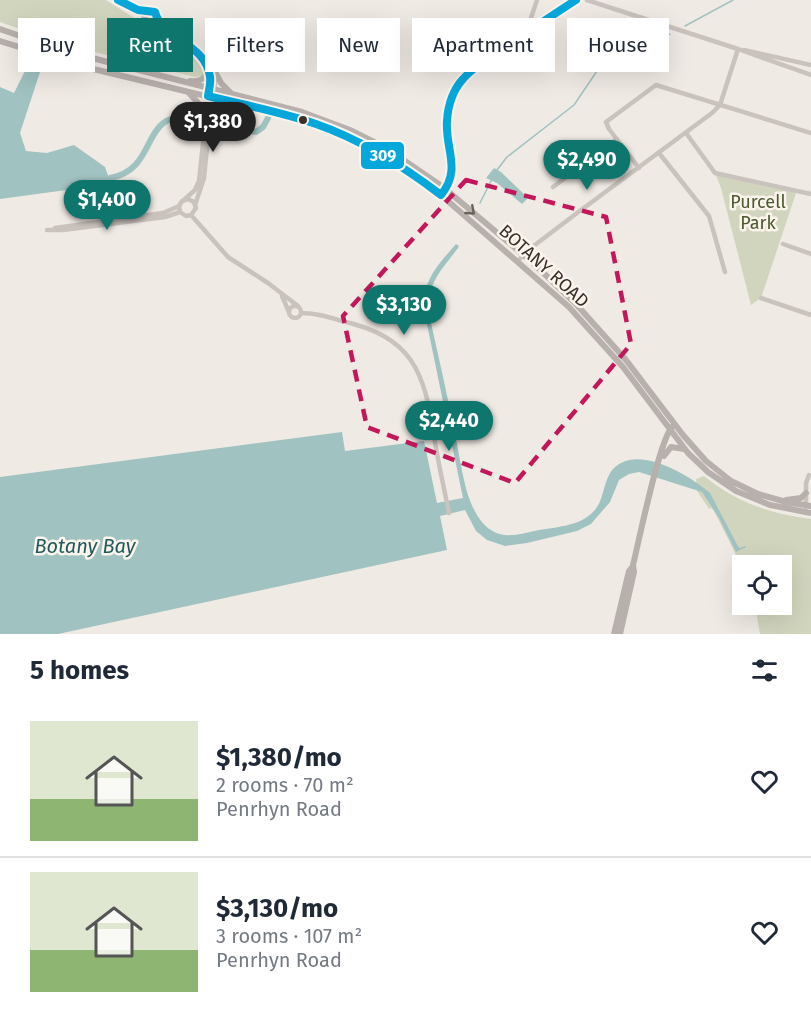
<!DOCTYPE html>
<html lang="en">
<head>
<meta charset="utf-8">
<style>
  body { margin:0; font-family:"Fira Sans",sans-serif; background:#f2f2f3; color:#1f2937; height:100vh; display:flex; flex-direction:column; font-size:22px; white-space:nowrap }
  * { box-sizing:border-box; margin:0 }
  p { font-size:20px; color:#747a83 }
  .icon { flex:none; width:33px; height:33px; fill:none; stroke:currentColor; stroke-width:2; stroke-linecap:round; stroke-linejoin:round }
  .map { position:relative; height:634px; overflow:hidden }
  .side { display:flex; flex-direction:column; background:#fff; flex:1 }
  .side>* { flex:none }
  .guide { position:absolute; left:18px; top:18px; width:776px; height:54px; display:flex; gap:12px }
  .buttons { position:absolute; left:732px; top:555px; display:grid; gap:12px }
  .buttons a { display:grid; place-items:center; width:60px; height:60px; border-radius:0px; background:#fff; box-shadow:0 6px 24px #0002; font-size:30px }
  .price { position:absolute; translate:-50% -51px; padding:0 14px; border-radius:21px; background:#0f766e; color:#fff; font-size:20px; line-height:39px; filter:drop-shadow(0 2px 3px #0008) }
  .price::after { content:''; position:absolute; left:50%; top:36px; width:18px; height:14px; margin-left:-9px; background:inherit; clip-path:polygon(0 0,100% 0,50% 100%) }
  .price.selected { background:#222; color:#fff }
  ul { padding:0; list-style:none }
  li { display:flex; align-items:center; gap:18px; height:150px; padding:0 30px }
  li+li { border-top:2px solid #e0e1e3 }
  li span { display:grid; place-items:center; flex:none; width:168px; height:120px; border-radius:0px; color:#555 }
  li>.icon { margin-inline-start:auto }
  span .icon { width:72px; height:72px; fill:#fffc; stroke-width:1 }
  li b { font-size:26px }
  h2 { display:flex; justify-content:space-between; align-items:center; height:72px; padding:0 30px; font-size:26px }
  .pill { padding:0 21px; border-radius:0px; background:#fff; box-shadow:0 6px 24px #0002; font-size:21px; line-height:54px }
  .pill.selected { background:#0f766e; color:#fff }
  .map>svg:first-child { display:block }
</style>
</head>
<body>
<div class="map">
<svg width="811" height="634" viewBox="0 0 811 634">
  <rect width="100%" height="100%" fill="#f0eae4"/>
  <path fill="#d2d5be" d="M0,0H106L194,56L205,68L202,76L195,77L63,44L0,22Z
    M715,173L797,190L761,298L751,305L721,188Z
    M704,476C738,503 768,513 811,519V634H760L755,605L782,604V566L742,567L714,511L711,508L709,509L697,491L696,479Z"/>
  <path fill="#a0c2c1" d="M29,63L42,66L20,133L26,151L47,153L74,145L105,167L111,184L0,199V87L14,93Z
    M494,168L501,172L528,198L522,204L497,183L486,178Z
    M456,244L459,246L458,248C441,271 427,282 429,314C438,354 447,394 455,434C459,453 462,474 467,492C471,505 479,523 491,530C505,540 524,533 539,530C557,527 577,526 591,514C604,503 602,487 610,473C632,440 688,474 710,493L740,550L736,552L719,518L702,492L639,472L629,474L619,480L610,502L591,524L577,531L527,543L505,546L487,540L476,531L465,510L440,516L447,550L58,634H0V477L342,432L345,451L424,441L437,503L463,498L423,305C426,276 438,265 456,244Z"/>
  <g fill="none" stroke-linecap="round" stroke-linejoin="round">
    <path stroke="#a0c2c1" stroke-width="1.5" d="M685,26L733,0
      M497,170L507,157L574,105L597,71L670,34
      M480,203L492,179
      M739,549L745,547"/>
    <path stroke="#a0c2c1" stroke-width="6" d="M218,124L256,132L263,127L268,118
      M110,178C161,169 138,108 195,118"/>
    <path stroke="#c9c2bd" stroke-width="4.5" d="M587,0L738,49L811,75
      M529,31V24L537,0
      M744,50L811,65
      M686,133L715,173L811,194
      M659,153L709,216L725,272
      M639,168L609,129L606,122L656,85L811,133
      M553,187L617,139
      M185,199L195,190L199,181L208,96
      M195,205L204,178L212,97
      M191,215L196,208L194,202L188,199L182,201L179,206L180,212L186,216L191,215L228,257L268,283L298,306
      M55,228L163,213L179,206
      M47,230H63L165,217L180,212
      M783,244L811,254
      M518,261L527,251L577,213L712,113L720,105L738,49
      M282,296L289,312
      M761,298L811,315
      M289 312a6 6 0 1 1 12 0a6 6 0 1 1-12 0Z
      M302,313C316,313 329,317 342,321C412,337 424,370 434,436C438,462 444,488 449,513
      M806,507V483L809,475"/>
    <path stroke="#b8b0ac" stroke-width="6" d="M118,0L132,10
      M129,7L146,12L151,11L155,12L157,18L154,23
      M144,16L148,24L154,23L204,55C213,66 215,79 213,93
      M0,29L61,50L302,112L350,130L386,148L443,187L533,263L576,304L626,360L683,435L706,461L731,481L758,494L786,502L811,506
      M0,41L85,67L301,119L357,140L391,159L441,195L569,307L623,367L688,453L708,472L736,491L770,505L811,513
      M193,49L207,67
      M214,70L221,83L231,93
      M190,81C202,82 209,77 205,65
      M188,92L200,105L205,122
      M211,113L222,105L236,106
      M445,191C454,180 452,169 450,155C443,115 444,90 479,64L576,0
      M664,456L671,447L684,449
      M786,500L801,498L806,493
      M614,634L629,571L633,566
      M620,634L634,572L633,565C639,541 659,441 672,427"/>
    <g stroke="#fbf4ed" stroke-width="12">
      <path id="bus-1" d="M118,0L138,10L155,12C162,39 206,43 210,77C211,83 209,90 208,96C244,105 281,112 316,124C362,140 403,166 441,195C462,169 445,150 447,121C448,105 453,90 463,79C475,65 492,56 507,46C530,30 553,15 576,0"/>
    </g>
    <use href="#bus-1" stroke="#06a8db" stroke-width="8"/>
  </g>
  <defs><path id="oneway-chevron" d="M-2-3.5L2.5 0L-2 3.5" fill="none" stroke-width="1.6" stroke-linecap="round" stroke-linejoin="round" transform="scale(1.5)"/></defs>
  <use stroke="#6c635e" href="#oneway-chevron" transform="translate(471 211) rotate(41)"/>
  <path fill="none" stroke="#c2185b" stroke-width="4.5" stroke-dasharray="12 8" stroke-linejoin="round" d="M466,180L606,217L631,344L515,483L367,427L343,316Z"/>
  <circle fill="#3a2f2a" stroke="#fbf4ed" stroke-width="2" cx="303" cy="120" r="5"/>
  <g text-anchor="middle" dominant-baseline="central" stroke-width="5" stroke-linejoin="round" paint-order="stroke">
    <g font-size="18" fill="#4b592e" stroke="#fbf4ed">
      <text x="758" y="202">Purcell<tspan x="758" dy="21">Park</tspan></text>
    </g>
    <g font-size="18" fill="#3a2f2a" stroke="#fbf4ed">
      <text transform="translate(544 266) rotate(42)">BOTANY ROAD</text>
    </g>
    <g font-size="20" font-style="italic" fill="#1f5b5d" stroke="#fbf4ed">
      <text x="85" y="546">Botany Bay</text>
    </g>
  </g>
  <rect stroke="#fbf4ed" stroke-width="2" x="360" y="141" width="45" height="29" rx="6" fill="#06a8db"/>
  <g font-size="16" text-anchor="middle" font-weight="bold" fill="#fff">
    <text x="383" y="161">309</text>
  </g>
</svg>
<div class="buttons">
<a><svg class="icon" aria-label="locate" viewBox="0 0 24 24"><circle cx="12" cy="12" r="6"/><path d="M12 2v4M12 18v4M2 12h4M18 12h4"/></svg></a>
</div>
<b class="price selected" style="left:213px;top:153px">$1,380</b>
<b class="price" style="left:587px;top:191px">$2,490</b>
<b class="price" style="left:107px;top:231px">$1,400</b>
<b class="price" style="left:404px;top:336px">$3,130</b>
<b class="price" style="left:449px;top:452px">$2,440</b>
<div class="guide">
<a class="pill">Buy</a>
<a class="pill selected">Rent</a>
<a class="pill">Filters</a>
<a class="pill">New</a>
<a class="pill">Apartment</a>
<a class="pill">House</a>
</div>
</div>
<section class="side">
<h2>5 homes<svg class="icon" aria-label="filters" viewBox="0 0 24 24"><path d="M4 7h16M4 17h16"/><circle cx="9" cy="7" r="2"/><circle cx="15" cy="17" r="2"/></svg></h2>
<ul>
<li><span style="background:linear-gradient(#dfe7d0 65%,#8fb573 0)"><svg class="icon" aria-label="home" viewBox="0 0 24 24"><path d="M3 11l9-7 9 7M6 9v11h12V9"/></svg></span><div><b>$1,380/mo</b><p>2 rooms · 70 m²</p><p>Penrhyn Road</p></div><svg class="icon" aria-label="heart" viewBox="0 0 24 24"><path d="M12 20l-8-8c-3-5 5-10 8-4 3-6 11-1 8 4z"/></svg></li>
<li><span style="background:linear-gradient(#dfe7d0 65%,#8fb573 0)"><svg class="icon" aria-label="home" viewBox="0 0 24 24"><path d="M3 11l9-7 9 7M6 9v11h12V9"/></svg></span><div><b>$3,130/mo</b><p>3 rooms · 107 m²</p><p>Penrhyn Road</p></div><svg class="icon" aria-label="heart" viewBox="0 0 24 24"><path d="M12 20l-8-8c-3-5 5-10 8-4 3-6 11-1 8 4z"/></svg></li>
</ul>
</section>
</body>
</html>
